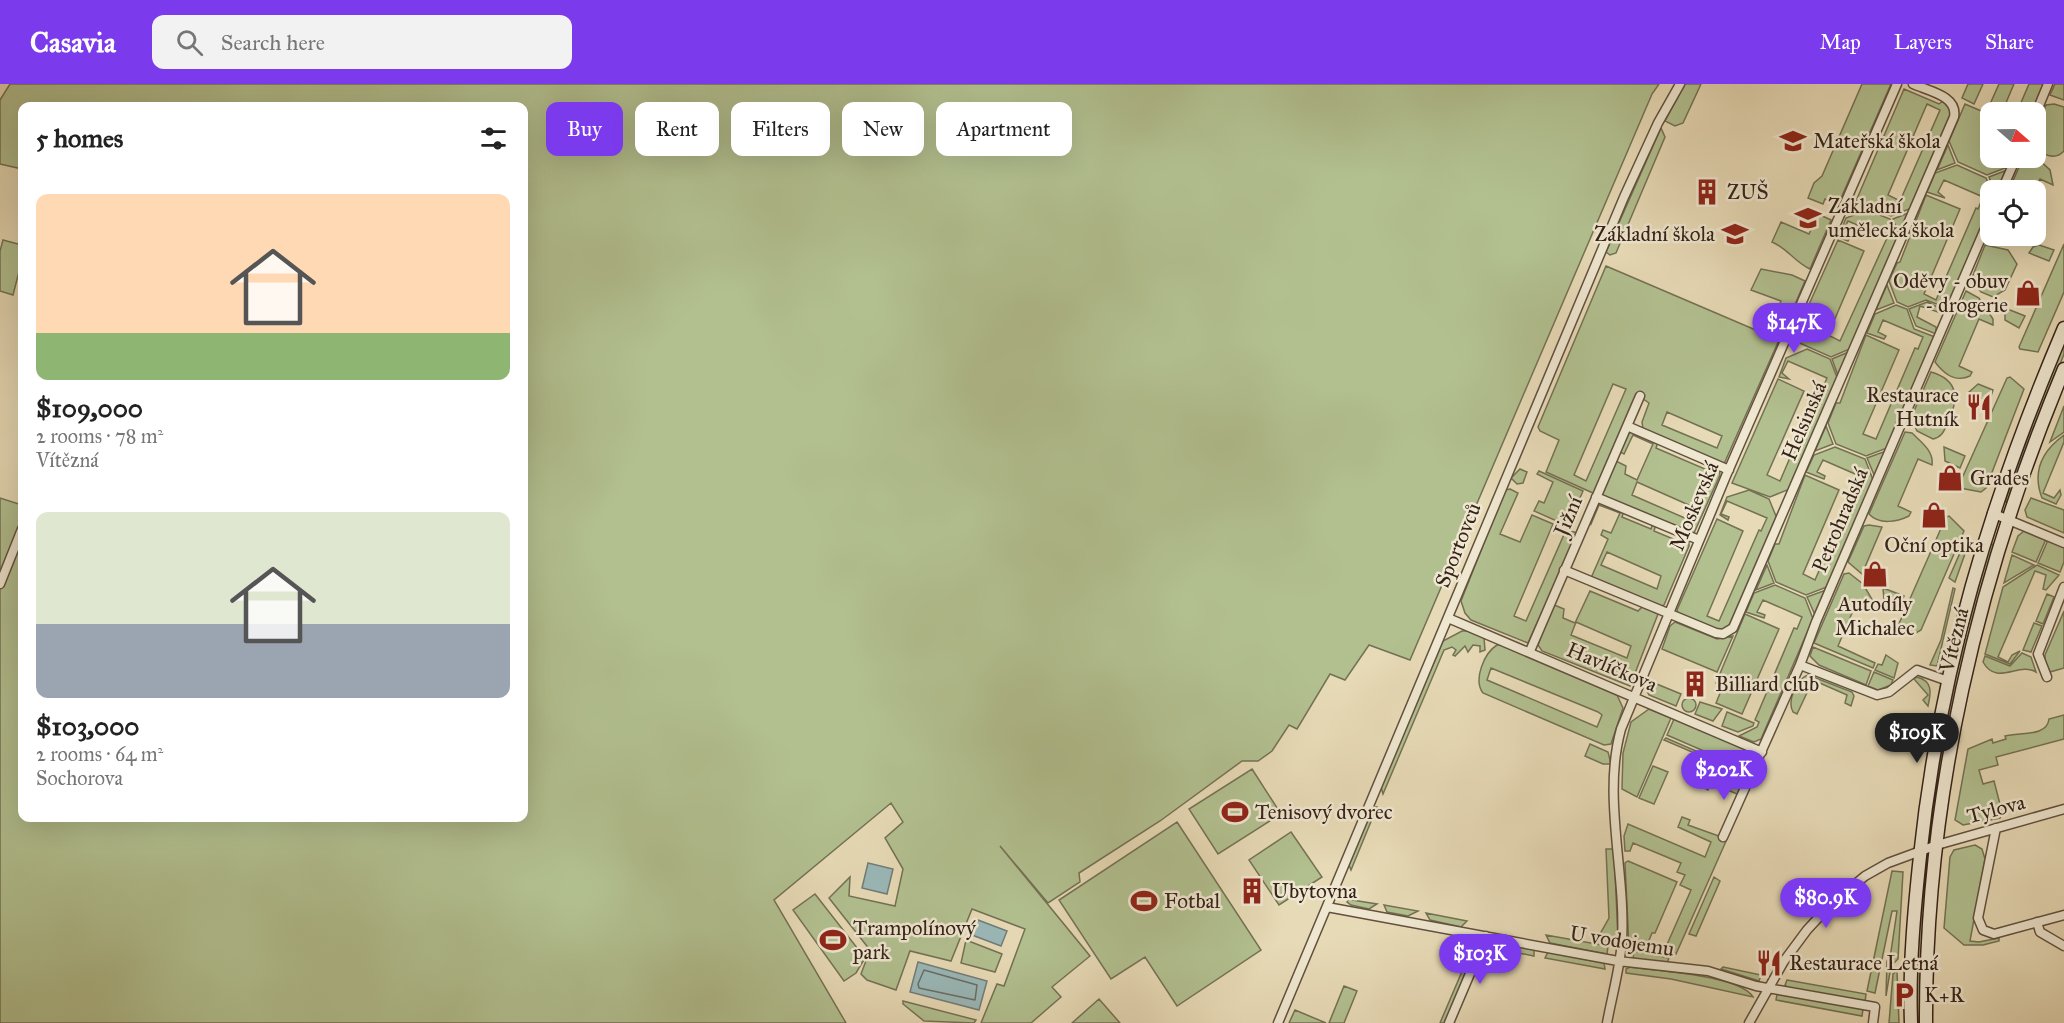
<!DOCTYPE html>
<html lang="en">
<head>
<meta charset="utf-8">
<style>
  body { margin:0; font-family:"IM FELL Great Primer",serif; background:#f2f2f2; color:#222; height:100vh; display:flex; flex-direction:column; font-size:22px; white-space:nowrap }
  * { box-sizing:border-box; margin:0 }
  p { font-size:20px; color:#767676 }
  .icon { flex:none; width:33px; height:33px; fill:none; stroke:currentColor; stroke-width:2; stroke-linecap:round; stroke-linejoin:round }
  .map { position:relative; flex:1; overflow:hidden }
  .panel { position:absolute; left:18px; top:18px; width:510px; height:720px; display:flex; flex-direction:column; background:#fff; border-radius:12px; box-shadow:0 6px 24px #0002 }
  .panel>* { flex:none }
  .banner { position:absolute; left:546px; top:18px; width:570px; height:54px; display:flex; gap:12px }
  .needle { width:39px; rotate:110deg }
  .buttons { position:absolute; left:1980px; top:18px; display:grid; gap:12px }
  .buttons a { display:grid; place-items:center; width:66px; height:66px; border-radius:12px; background:#fff; box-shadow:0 6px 24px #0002; font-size:30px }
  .price { position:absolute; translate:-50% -51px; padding:0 14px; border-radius:21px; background:#7c3aed; color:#fff; font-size:20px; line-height:39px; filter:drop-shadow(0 2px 3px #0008) }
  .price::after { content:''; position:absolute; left:50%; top:36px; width:18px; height:14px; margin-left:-9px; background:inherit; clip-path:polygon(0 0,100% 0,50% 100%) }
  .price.selected { background:#222; color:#fff }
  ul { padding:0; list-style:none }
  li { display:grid; align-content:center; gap:12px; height:318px; padding:0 18px }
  li span { display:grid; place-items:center; height:186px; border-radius:12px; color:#555 }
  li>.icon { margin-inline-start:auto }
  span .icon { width:108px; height:108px; fill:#fffc; stroke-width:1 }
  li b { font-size:26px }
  h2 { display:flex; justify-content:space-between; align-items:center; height:72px; padding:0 18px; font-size:26px }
  .chip { padding:0 21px; border-radius:12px; background:#fff; box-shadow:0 6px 24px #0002; font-size:21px; line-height:54px }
  .chip.selected { background:#7c3aed; color:#fff }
  header { display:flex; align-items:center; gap:36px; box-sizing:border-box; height:84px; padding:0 30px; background:#7c3aed; color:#fff }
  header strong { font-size:28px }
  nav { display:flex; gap:33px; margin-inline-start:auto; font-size:21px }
  .search { width:420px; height:54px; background:#f2f2f2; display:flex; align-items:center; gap:15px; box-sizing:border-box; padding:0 21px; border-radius:12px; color:#767676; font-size:22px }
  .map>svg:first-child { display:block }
</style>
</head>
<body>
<header>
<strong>Casavia</strong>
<div class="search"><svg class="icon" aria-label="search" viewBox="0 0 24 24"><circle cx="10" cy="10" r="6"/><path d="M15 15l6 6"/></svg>Search here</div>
<nav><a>Map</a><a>Layers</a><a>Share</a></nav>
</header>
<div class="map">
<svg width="2064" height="939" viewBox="0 0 2064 939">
  <rect width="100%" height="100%" fill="#e7dab6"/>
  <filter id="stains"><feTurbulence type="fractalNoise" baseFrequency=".00333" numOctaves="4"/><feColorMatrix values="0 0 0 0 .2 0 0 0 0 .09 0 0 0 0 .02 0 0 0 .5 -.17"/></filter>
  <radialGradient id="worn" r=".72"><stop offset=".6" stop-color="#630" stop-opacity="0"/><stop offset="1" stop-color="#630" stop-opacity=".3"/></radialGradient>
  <path fill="#b2c090" stroke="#747154" stroke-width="1.5" fill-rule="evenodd" d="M10,0H1659L1652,10L1410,576L1369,561L1345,596L1330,590L1297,645L1289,641L1272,667L1258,677H1242L1160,737L1079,789L1080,798L1048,819L1000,762L1090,872L1052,903L1061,913L1031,939H981L997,900L1004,902L1025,845L972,825L951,877L910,867L896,906L867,896L861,890L870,866L829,814L850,793L849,812L895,822L903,785L885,754L903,738L891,719L774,816L846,939H0V414L22,421V734H524V22H22V85L0,80V16Z
    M1685,0H1701L1683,39L1675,42L1665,37Z
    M1862,0H1891L1838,121L1825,115L1823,120L1808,114L1814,99L1822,92Z
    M1968,0H1983L1974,20L1962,14Z
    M1999,0H2014L2002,28H1990V55L1984,70L1996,76L2012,74L2008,83L1987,91L1958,78L1949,57L1965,20L1986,29Z
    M2029,0H2044L2032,28H2017Z
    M2055,0H2064V16L2050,11Z
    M1904,5L1939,20L1944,16L1952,27L1912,124L1891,132L1856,117ZM1927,20L1940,26L1900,117L1888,111Z
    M2054,20L2064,23V67C2055,77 2044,71 2036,65V46L2046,21Z
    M1661,44L1665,53L1616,169L1610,171L1606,168Z
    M1948,61L1955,79L1937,86Z
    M2036,73L2050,86L2053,101L2040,95L2035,106H2009L2023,74Z
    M1957,81L1986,94L1991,106L1990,124L1947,224L1926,216L1908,223L1897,218L1889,197L1897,179L1900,178L1926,111L1960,125L1924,210L1936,216L1976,124L1978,125L1983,113L1944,96L1938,108L1945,114L1927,108L1935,89Z
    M2007,86L1998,106H1994L1989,93Z
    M1867,126L1890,135L1899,156L1852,264L1831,273L1793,256L1838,156L1864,167L1828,251L1840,257L1887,154L1848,137L1842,149L1850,153L1848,157L1838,153L1846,134Z
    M1911,128L1900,154L1893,135Z
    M1818,130L1831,136L1810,185C1795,178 1787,164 1772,158L1781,138L1809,150Z
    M1990,149V152H2030C2020,161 1999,162 1989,152Z
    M3,156L22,161V176L13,211L0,207V167Z
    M2064,160V208L2038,268L2020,265L2019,263Z
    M1985,161L2008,166L2017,180L2005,206L1993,213L1981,208L1971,196Z
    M2039,161L2054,166L2049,177L2029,169L2033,163Z
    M1606,182L1779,256L1724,380L1643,345L1642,338L1649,319L1637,311L1596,406L1593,409L1546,388L1559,356L1540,347L1538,343ZM1613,300L1626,305L1586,397L1574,391ZM1667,328L1722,352L1717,364L1662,341Z
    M1761,185L1792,191L1805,197L1781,253L1768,248L1781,217L1751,206Z
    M1887,201L1894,219L1876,226Z
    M1966,207L1979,214L1993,235V241L1979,235L1959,282L1972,288L1970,292C1955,299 1944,290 1935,278Z
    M1927,218L1946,227L1941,229L1920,222L1917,233L1936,243V250L1916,242L1909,225Z
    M1896,221L1907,225L1914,245L1935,253L1887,364L1866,372L1836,360L1828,339L1836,319H1840L1866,251L1899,266L1863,350L1876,355L1915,264L1918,265L1923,253L1883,236L1878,248L1886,252L1884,255L1867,249L1875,230Z
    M2005,224L2025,232L2019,244L2005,236Z
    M2064,258V270L2008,417L2005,418L2013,386Z
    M1807,265L1830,275L1838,296L1792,404L1770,413L1732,399L1778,295L1804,307L1767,391L1780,397L1819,306H1822L1827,294L1788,277L1782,289L1789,295L1779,293L1786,274Z
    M1851,267L1839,294L1832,275Z
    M1931,288C1959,296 1959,315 1948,338C1944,346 1943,353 1933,355L1917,347L1911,334Z
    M2010,293L2024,305L1986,404L1981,408L1960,404L1959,401L2007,294Z
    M1978,300L1993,306L1989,318L1968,309Z
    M2064,322V348L2050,358Z
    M1826,342L1833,360L1815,367Z
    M1631,348L1658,358L1656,364L1707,386L1714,382L1719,385L1720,391L1694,449L1603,412L1602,406L1614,376L1626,382L1625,390L1637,396L1653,360L1633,351L1624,370L1618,367L1626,351ZM1637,398L1691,422L1687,435L1632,411Z
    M1905,348L1912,349C1921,358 1934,367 1932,381L1918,375L1898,422L1911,428L1909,432C1897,438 1879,441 1869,430Z
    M2064,351V358L2043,409L2054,414L2060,406L2061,411L2056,420L2042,414C2032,388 2042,367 2064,351Z
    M1835,363L1865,375L1873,396L1827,503L1806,511L1776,498L1768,477L1775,460H1779L1805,391L1839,406L1803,490L1815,496L1855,404L1857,405L1862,393L1823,376L1817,388L1825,392L1824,395L1806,388L1814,371Z
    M1944,363L1965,372L1960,384L1945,377Z
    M1886,367L1875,393L1867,374Z
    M1520,385L1527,388L1523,399L1517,400L1511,394Z
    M1539,387L1583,407L1568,442L1534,427L1539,417L1544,419L1553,398L1537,390Z
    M1510,405L1518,409L1500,450L1520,458L1532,431L1553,440L1514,532L1526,537L1566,446L1578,449L1528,559L1471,536L1465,529L1461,517L1505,406Z
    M1749,406L1769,415L1778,437L1733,539L1722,547L1678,529L1677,526L1717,435L1743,447L1707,532L1719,537L1759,446L1761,447L1767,434L1727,417L1721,430L1729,433L1728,436L1720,431L1727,413Z
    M2031,414L2064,426V449L2027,433L2025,426Z
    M1600,419L1624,427L1622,433L1651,445L1653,439L1656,440L1654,447L1678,457L1686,453L1689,456V462L1664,521L1660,523L1591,494L1608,455L1601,451L1603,446L1611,449L1620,429L1599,421L1591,440L1589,435ZM1607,468L1661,492L1657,505L1601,481Z
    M1949,432L1964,447L1921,546L1916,549L1899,545L1898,542L1946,433Z
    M1869,441L1882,443L1862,490L1848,478L1864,442Z
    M2024,447L2046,455L2036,478L2012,468L2018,452Z
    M2048,456L2064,463V478L2060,488L2038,479Z
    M1989,459L1994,461L1974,533L1951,635L1948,637L1946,634L1963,553Z
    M1963,462L1967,464L1955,498L1949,494Z
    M2012,471L2034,481L2004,499Z
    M1767,481L1774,499L1756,506Z
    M2037,481L2059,491L2046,506L2043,505L2046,491L2035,487L1998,573L2008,578L2012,571L2020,567L2010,580L1985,570L2003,503Z
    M1849,489L1863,500L1873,517L1871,521L1858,515L1838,562L1875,579L1873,584L1814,559L1844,490Z
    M1775,501L1805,514L1813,535L1761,655L1754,658L1739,652L1757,643L1759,638L1755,636L1794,544L1797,545L1802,533L1763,516L1757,528L1765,531L1764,534L1746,528L1754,509Z
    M1883,504L1904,512L1899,524L1884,516Z
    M1953,504L1955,505L1937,582L1930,581L1941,556Z
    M1826,506L1815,531L1807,513Z
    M1590,507L1638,527L1643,522L1658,530L1630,602L1542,567L1538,561L1552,520L1564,525L1563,534L1575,539ZM1576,538L1631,562L1627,574L1571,551Z
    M2047,510L2054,513L2043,540L2036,537Z
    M2064,527V584L2050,588L2045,577V571Z
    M1745,530L1779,545L1742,630L1716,619L1723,602L1716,599Z
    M1675,538L1717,555L1733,552L1717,588L1662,565L1670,542Z
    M2034,539L2042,542L2031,568L2023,566Z
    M1462,547H1471L1484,554L1485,566L1480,568V562L1473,561L1468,568L1465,562L1455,572L1453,571L1456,566L1452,563L1444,566L1383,710L1381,703L1443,557Z
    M1497,561H1504L1617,611L1623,624L1611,660L1604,661L1483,609C1473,596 1484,569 1497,561ZM1491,584L1598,628L1602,631L1597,643L1487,596Z
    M1813,563L1871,587L1866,601L1819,581L1810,572Z
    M2022,569L2031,573L2036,588C2019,577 1997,603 1983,578L1985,572L2010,582Z
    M1886,571L1898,579L1894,594L1875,586L1878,580L1882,581Z
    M1874,588L1893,596L1891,601L1878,606L1868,602Z
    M1808,591L1852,608L1854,612L1851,622L1845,619L1847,611L1813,596L1797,630L1793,628C1787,617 1796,595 1808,591Z
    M1917,593C1933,597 1931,609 1928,622L1923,616L1928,611L1914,595Z
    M1647,596L1681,610L1676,622L1649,611L1645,604Z
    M1682 621a7 7 0 1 1 14 0a7 7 0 1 1-14 0Z
    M1700,618L1722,625L1713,637L1695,630Z
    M1649,625L1671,634L1637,713L1622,705L1623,669L1631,638Z
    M1727,628L1754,639L1753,642L1738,648L1722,642Z
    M2064,631V655L1996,673L1998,681L1979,686L1983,700L1994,697L2002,728L2000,734L1963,741L1955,736L1968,665L1992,655L1993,659L2006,655L2005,652C2020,648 2047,653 2049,635Z
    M1674,635L1749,667L1752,672L1750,681L1745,680L1743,684L1667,651Z
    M1666,654L1742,687L1741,689L1664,656Z
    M1590,660L1608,668L1611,680H1603L1585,672Z
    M1938,675L1943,676L1931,752L1928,750Z
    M1653,682L1668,688L1654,720L1639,714Z
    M1252,685L1281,730L1218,770L1189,725Z
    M1701,690L1734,704L1738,695L1743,697L1737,710L1711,699L1708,706L1696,700Z
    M1373,723H1377L1351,786L1349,781Z
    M1682,733L1690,736L1688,741L1727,755L1676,870L1665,865L1691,806L1680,801L1685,791L1677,788L1681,779L1633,759L1630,767H1625L1624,752L1628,740L1705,773L1711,758L1678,743Z
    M1177,738L1261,866L1177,922L1145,873L1111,895L1059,816Z
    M1291,748L1322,793L1279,821L1249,776Z
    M1975,761L1982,765L1985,775L1970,857L1979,858L1999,854V857L1983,861H1964L1944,844L1950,773L1954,766Z
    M1606,765H1614L1618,854L1613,861L1596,857L1609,834Z
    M1628,777L1677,798L1655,849H1652L1645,866L1629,863L1625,779Z
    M1892,787L1903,788L1898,875L1891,882L1886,912L1887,877L1890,874L1897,827H1892L1875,909L1867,907Z
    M1926,787L1922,877H1917L1924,790Z
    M1714,793L1720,797L1696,852L1689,850Z
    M815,810L865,874L856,889L844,897L793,826Z
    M1349,815L1352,816L1377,820L1369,825L1351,821L1347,818Z
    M1384,821L1418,827L1408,832L1387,828Z
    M1426,829L1467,837L1461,843L1430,836Z
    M1546,851L1608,862L1607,870L1550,859Z
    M966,856L1002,870L995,888L961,879Z
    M1498,858L1534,865V872L1492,864L1493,859Z
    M1472,864H1475L1472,873L1445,939H1440Z
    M1634,867L1669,874L1667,879L1633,875Z
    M1548,868L1604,879L1605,885L1545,874Z
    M1630,883C1656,887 1740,891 1753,913L1671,895L1626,889V885Z
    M1723,883L1761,891L1759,897L1721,885Z
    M1917,883H1922L1921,939H1916Z
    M1897,887L1899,939H1889L1893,890Z
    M1787,896L1866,910L1865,918L1789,904L1785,901Z
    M1344,902L1357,907L1344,939H1329Z
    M1777,910L1863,925L1862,932L1776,916Z
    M1099,915L1120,939H1072Z
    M903,917L976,936L974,939L924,937L903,920Z
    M1295,926L1326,939H1289Z"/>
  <path fill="#9ab8b8" stroke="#727c78" stroke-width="1.5" d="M868,779L893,785L887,810L862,804Z
    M978,836L1007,847L1001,862L972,851Z
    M918,878L987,897L979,926L910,908Z"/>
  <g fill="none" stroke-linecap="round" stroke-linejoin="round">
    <path stroke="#686d68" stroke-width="1.5" d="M924,886L977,901L975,916L919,904L918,900Z"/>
    <g stroke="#625040" stroke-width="11">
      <path id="minor" d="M2036,29L2048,0
        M2002,106L2016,74
        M1627,342L1729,386
        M1596,413L1699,456
        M1992,429L2064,459
        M1564,486L1716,549L1723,550L1733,544L1954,33C1958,12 1929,7 1913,0
        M0,500L22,445
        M1448,534L1762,668
        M1530,567L1640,312
        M1800,581L1877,611L1889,608L1917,586L1948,597
        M2047,593L2038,570L2064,503
        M1996,744L1978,834L1983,846L1994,850L2064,831
        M1723,753L1800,581L1816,538L1990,133
        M1327,823L1618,877L1708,887L1756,902L1875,923L1873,939
        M2037,838L2040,848L2064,862
        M1278,939L1624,113L1658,39L1680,0
        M1449,939L1486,852
        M1607,939C1612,912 1620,884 1622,857C1626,788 1602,713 1621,645L1726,392L1897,0
        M1749,939L1784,877L1807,846L1832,819L1865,792L1888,779L1937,761L2064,725"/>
    </g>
    <g stroke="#352219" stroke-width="15">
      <path id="secondary" d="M1911,939C1909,883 1914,828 1920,772C1940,583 1990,418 2064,244
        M1926,939C1925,714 1978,491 2064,285"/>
    </g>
    <use href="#minor" stroke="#efe7d0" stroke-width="8"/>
    <use href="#secondary" stroke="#efe7d0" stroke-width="12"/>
  </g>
  <defs>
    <g id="school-bare" transform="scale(2.07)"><path d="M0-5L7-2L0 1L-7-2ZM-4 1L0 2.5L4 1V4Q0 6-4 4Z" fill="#8f2418" stroke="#efe7d0" stroke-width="2.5" paint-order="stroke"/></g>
    <g id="building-bare" transform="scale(2.07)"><path d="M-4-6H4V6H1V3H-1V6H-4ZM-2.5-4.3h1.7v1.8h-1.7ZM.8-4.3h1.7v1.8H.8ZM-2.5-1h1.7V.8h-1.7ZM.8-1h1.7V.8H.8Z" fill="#8f2418" stroke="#efe7d0" stroke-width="2.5" paint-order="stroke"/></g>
    <g id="shop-bare" transform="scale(2.07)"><path d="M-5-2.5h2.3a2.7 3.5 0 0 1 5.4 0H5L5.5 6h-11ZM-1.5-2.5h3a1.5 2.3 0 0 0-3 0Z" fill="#8f2418" stroke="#efe7d0" stroke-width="2.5" paint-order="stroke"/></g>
    <g id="restaurant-bare" transform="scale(2.07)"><path d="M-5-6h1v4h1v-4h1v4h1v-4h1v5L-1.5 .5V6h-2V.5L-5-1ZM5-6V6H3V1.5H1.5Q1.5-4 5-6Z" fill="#8f2418" stroke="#efe7d0" stroke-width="2.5" paint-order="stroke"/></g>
    <g id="stadium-bare" transform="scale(2.07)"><path d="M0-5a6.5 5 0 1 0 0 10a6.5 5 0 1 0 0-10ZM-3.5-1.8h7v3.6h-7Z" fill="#8f2418" stroke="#efe7d0" stroke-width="2.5" paint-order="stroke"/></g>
    <g id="parking-bare" transform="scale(2.07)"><path d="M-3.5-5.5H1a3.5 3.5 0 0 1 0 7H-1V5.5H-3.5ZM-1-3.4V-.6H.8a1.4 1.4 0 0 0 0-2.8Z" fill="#8f2418" stroke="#efe7d0" stroke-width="2.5" paint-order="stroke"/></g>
  </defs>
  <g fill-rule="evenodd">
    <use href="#school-bare" x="1793" y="57"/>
    <use href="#building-bare" x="1707" y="108"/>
    <use href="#school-bare" x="1808" y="134"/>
    <use href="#school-bare" x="1735" y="150"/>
    <use href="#shop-bare" x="2028" y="209"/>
    <use href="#restaurant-bare" x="1979" y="323"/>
    <use href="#shop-bare" x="1950" y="394"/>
    <use href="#shop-bare" x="1934" y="431"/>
    <use href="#shop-bare" x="1875" y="490"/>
    <use href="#building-bare" x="1695" y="600"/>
    <use href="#stadium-bare" x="1235" y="728"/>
    <use href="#building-bare" x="1252" y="807"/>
    <use href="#stadium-bare" x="1144" y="817"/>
    <use href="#stadium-bare" x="833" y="856"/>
    <use href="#restaurant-bare" x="1769" y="879"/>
    <use href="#parking-bare" x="1904" y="911"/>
  </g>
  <g text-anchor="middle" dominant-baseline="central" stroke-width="5" stroke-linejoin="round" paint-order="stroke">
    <g font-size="21" fill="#352219" stroke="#efe7d0" text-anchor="start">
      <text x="1813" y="57">Mateřská škola</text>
      <text x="1727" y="108">ZUŠ</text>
      <text x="1828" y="122">Základní<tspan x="1828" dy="24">umělecká škola</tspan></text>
      <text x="1715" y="150" text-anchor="end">Základní škola</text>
      <text x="2008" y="197" text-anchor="end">Oděvy - obuv<tspan x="2008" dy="24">- drogerie</tspan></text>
      <text x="1959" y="311" text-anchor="end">Restaurace<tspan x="1959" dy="24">Hutník</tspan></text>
      <text x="1970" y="394">Grades</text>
      <text x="1934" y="461" text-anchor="middle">Oční optika</text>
      <text x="1875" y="520" text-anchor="middle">Autodíly<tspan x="1875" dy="24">Michalec</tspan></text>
      <text x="1715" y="600">Billiard club</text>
      <text x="1255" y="728">Tenisový dvorec</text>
      <text x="1272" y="807">Ubytovna</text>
      <text x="1164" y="817">Fotbal</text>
      <text x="853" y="844">Trampolínový<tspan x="853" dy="24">park</tspan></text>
      <text x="1789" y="879">Restaurace Letná</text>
      <text x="1924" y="911">K+R</text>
    </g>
    <g font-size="21" fill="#352219" stroke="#efe7d0">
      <text transform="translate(1804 337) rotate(-67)">Helsinská</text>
      <text transform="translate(1694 422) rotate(-67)">Moskevská</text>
      <text transform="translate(1568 432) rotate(-67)">Jižní</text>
      <text transform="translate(1840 436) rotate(-67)">Petrohradská</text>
      <text transform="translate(1458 461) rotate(-68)">Sportovců</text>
      <text transform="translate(1954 556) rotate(-76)">Vítězná</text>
      <text transform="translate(1612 583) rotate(23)">Havlíčkova</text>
      <text transform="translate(1996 725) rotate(-15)">Tylova</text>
      <text transform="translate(1622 857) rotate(9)">U vodojemu</text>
    </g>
  </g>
  <rect width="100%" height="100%" filter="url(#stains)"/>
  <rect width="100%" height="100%" fill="url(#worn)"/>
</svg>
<div class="buttons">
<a><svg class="needle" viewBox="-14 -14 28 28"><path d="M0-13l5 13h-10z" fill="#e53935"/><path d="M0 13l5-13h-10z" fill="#767676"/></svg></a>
<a><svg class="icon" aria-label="locate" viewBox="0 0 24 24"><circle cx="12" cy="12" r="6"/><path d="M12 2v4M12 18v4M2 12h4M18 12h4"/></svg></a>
</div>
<b class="price" style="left:1794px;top:270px">$147K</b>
<b class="price selected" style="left:1917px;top:680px">$109K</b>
<b class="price" style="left:1724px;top:717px">$202K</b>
<b class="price" style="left:1826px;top:845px">$80.9K</b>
<b class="price" style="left:1480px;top:901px">$103K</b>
<div class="banner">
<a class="chip selected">Buy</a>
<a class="chip">Rent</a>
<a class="chip">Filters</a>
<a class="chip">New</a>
<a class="chip">Apartment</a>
</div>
<section class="panel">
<h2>5 homes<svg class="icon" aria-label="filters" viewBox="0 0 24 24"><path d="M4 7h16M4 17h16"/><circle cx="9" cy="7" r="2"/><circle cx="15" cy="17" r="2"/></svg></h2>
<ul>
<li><span style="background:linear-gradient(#ffd9b3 75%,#8fb573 0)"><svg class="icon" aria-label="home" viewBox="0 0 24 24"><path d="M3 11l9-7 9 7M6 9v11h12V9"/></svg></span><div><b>$109,000</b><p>2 rooms · 78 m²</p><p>Vítězná</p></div></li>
<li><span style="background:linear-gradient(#dfe7d0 60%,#9aa5b1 0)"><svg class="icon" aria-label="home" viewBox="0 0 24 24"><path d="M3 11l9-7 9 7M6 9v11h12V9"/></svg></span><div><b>$103,000</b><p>2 rooms · 64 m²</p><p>Sochorova</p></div></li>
</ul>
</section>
</div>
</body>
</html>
